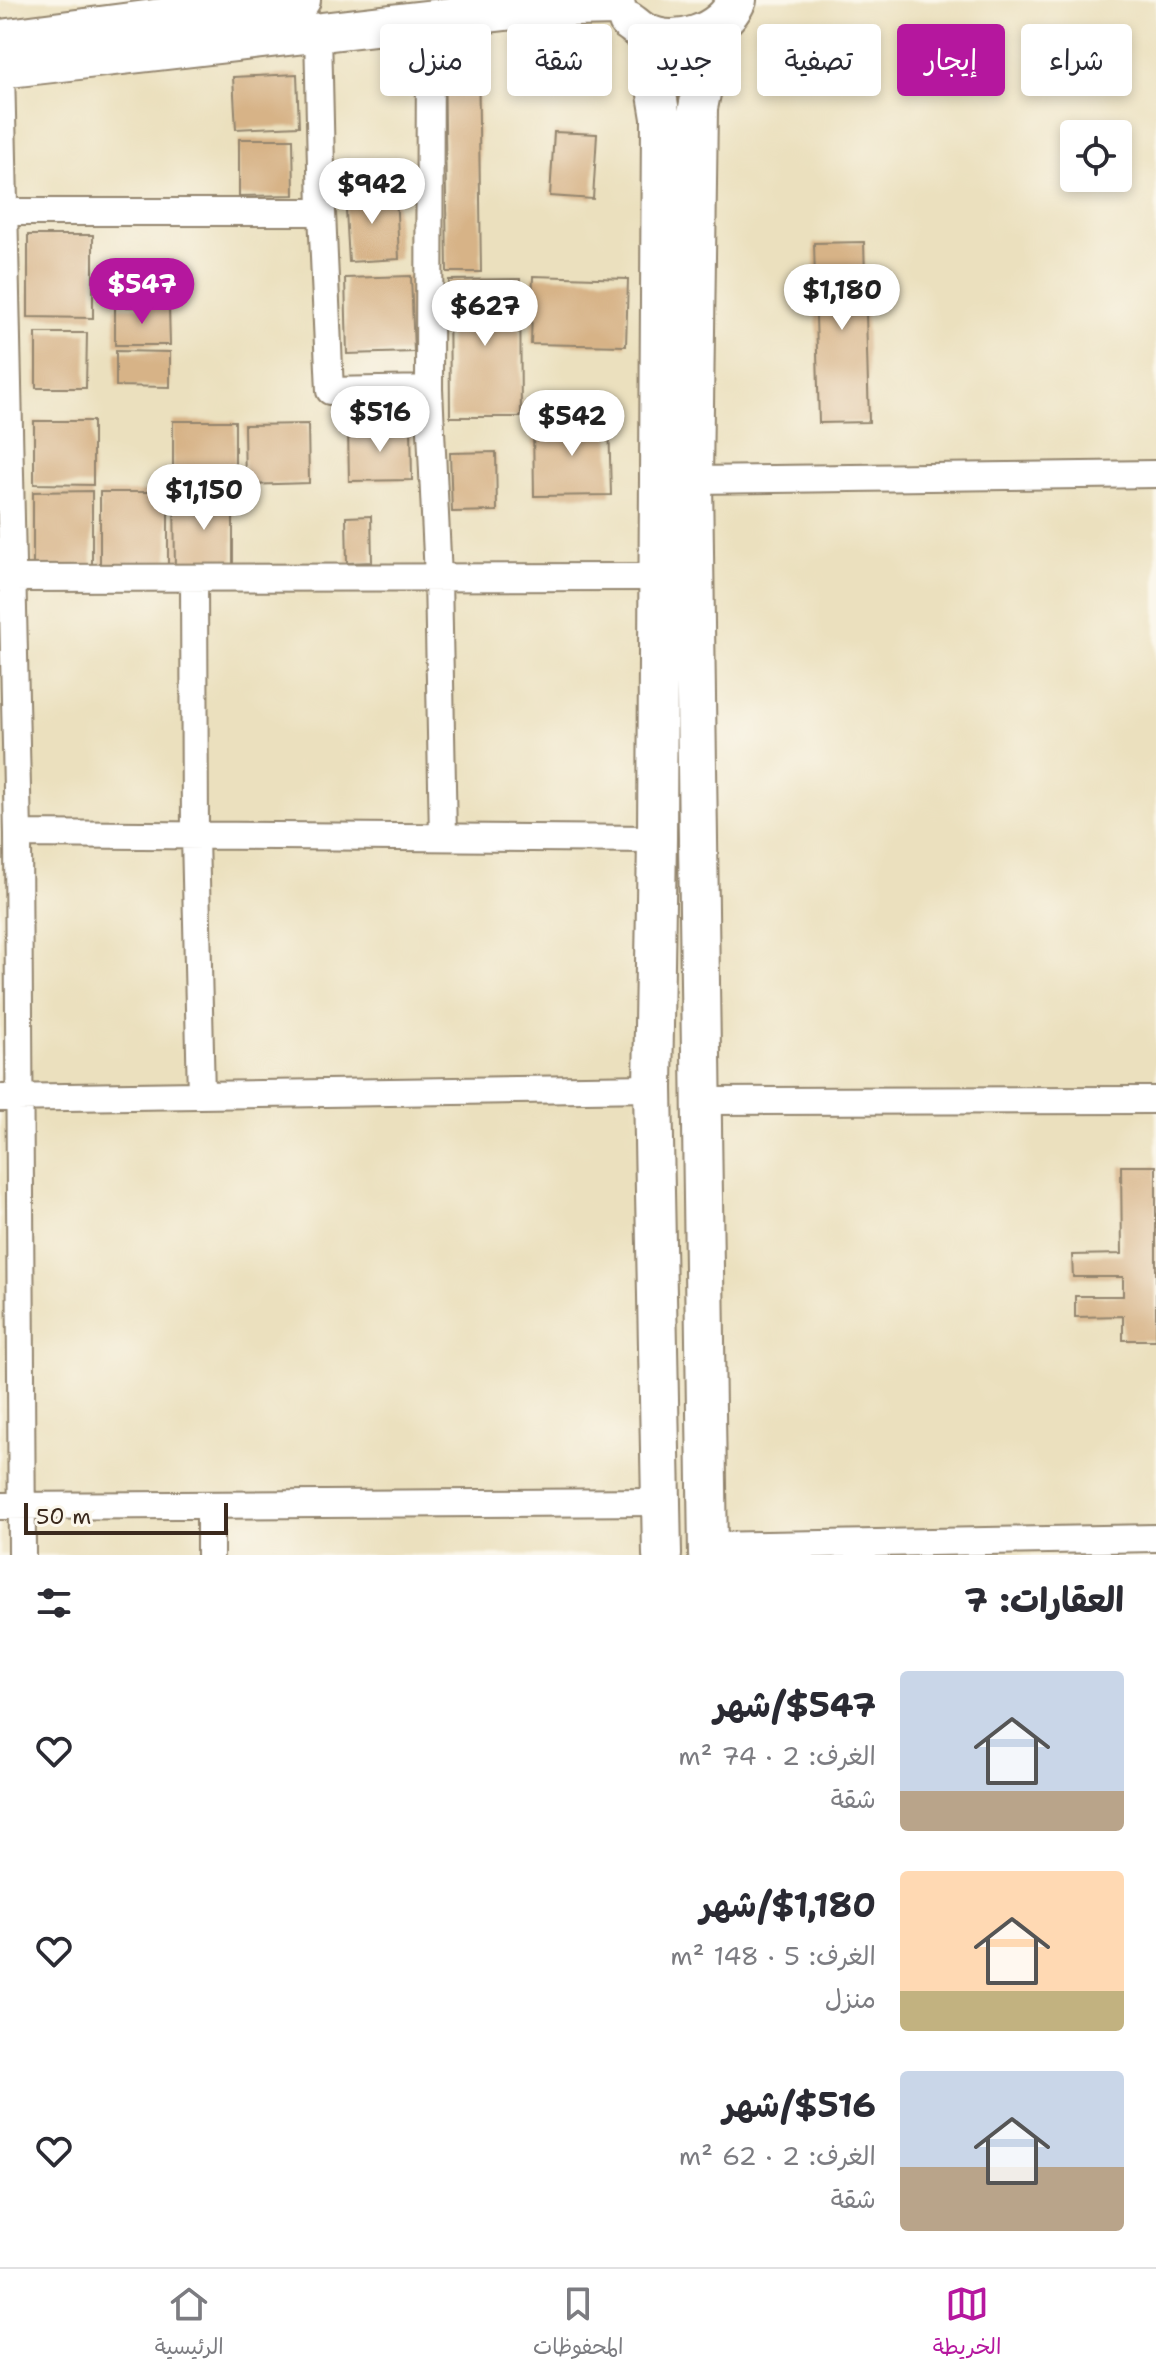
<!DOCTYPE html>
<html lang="ar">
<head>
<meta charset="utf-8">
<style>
  body { margin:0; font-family:"Shantell Sans","Playpen Sans Arabic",sans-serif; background:#f2f2f3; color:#2b2b33; direction:rtl; height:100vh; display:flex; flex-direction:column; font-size:30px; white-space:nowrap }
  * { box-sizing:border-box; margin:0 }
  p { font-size:26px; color:#7c7c81 }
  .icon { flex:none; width:44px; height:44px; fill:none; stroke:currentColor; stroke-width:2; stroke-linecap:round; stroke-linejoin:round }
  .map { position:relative; height:1555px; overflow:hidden; direction:ltr }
  .drawer { display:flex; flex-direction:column; background:#fff; flex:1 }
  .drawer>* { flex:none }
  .top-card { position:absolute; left:24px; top:24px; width:1108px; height:72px; direction:rtl; display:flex; gap:16px }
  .fabs { position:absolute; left:1060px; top:120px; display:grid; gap:16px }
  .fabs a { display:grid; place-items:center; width:72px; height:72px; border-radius:8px; background:#fff; box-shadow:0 4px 12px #0003; font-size:40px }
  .scale { position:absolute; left:24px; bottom:20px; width:204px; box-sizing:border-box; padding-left:8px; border:4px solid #3b2a1e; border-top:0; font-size:22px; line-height:28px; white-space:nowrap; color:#3b2a1e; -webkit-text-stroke:6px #fbf7ec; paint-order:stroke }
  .price { position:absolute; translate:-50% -68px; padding:0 18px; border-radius:28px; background:#fff; color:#222; font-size:26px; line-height:52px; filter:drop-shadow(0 2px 4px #0008) }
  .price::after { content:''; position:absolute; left:50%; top:48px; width:24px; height:18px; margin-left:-12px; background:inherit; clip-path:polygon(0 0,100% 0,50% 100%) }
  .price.current { background:#b5179e; color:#fff }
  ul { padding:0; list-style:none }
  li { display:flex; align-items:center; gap:24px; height:200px; padding:0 32px }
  li span { display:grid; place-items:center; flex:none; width:224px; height:160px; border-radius:8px; color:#555 }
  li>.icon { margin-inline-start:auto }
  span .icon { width:96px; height:96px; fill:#fffc; stroke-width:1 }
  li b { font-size:34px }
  h2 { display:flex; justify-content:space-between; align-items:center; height:96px; padding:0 32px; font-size:34px }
  .pill { padding:0 28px; border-radius:8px; background:#fff; box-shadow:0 4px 12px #0003; font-size:28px; line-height:72px }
  .pill.current { background:#b5179e; color:#fff }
  .tab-bar { display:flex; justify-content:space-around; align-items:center; height:112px; border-top:2px solid #e1e1e2; background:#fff; font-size:22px; color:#7c7c81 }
  .tab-bar a { display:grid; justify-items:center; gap:4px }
  .tab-bar .current { color:#b5179e }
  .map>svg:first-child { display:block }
</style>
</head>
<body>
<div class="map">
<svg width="1156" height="1555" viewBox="0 0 1156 1555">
  <rect width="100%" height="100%" fill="#fbf7ec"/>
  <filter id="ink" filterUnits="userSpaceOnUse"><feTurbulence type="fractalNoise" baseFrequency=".0125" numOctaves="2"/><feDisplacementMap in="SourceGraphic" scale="16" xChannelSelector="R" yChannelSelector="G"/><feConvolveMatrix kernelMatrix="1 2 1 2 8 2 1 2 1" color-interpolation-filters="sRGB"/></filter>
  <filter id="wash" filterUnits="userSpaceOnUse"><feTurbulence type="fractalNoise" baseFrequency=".006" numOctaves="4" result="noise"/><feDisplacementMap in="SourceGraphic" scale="32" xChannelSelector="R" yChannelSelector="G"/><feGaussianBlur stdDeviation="1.8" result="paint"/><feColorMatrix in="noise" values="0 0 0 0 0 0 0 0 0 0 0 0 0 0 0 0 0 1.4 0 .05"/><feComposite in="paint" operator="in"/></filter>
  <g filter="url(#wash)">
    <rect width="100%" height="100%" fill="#ebe0be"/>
    <g id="blocks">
      <path fill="#d7b387" d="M444,51H478L481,272H447Z
        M297,74L299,126L236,129L233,77Z
        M554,132L597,134L593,199L550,196Z
        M239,139H293L294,195L239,196Z
        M396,191L399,259L349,262L345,193Z
        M28,235H93V318L28,317Z
        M864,242L869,422L819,423L814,243Z
        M411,276L414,352L347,354L345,278Z
        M533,276L628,279L626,346L531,344Z
        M520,279L521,417H450L449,280Z
        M115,307H169L170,345H115Z
        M36,333H87L86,388H36Z
        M116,351L170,352V387L116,386Z
        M609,420L611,495L534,496L533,422Z
        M34,421H93V485L34,484Z
        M173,421H235V485L173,486Z
        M308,424L309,483L245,485L244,425Z
        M411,426L412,480L349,481L348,427Z
        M496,452L497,511L452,512L450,453Z
        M92,491V569H33V492Z
        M100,492H168V570L100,571Z
        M174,493H233V571L175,572Z
        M371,516L372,562L347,563L346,517Z
        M1121,1166H1156V1340H1123V1316L1075,1317V1296H1123V1277H1073L1072,1255L1122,1254Z"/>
    </g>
  </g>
  <g filter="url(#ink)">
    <use href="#blocks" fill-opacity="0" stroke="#93856e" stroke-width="2"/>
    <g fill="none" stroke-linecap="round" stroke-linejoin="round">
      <g stroke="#93856e" stroke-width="30">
        <path id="street" d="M1,69L18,834L22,1555
          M4,212H322L318,32
          M322,212L330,391L429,389L438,577L443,837
          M429,389L430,20
          M693,480L1156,474
          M0,578L658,577
          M194,578L195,836L201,1095
          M18,834L657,839
          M0,1098L653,1088
          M702,1101L1156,1100
          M210,1505V1555
          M0,1506L661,1502
          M708,1546L1156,1538"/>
      </g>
      <g stroke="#93856e" stroke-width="42">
        <path id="secondary" d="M628,21C633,24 638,29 643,32C676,49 722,33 737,0
          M647,34L661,118L657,839L653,1088L662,1555
          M0,39L301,0
          M0,69L530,8L616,6
          M708,1555L693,480L698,108L715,26"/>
      </g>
      <use href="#street" stroke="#fff" stroke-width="26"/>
      <use href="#secondary" stroke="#fff" stroke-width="38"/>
    </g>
  </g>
</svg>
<div class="fabs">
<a><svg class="icon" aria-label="locate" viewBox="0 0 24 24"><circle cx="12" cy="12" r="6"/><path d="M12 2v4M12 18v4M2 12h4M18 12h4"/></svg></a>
</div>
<div class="scale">50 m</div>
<b class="price" style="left:372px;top:226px">$942</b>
<b class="price current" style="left:142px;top:326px">$547</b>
<b class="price" style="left:842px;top:332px">$1,180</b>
<b class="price" style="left:485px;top:348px">$627</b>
<b class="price" style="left:380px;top:454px">$516</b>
<b class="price" style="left:572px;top:458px">$542</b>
<b class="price" style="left:204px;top:532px">$1,150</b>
<div class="top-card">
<a class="pill">شراء</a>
<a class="pill current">إيجار</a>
<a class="pill">تصفية</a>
<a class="pill">جديد</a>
<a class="pill">شقة</a>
<a class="pill">منزل</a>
</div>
</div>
<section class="drawer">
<h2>العقارات: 7<svg class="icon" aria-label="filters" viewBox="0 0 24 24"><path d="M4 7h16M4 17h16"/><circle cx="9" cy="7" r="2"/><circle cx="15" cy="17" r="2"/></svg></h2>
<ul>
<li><span style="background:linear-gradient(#c9d6e8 75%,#b9a48a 0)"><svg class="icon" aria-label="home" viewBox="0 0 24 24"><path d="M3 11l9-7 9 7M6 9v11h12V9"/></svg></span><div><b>$547/شهر</b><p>الغرف: 2 · 74 m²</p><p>شقة</p></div><svg class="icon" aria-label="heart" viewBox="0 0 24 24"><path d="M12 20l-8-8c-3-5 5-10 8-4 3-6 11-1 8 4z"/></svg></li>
<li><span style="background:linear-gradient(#ffd9b3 75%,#c2b280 0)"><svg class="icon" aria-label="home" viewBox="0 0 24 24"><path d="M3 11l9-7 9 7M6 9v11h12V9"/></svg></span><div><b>$1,180/شهر</b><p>الغرف: 5 · 148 m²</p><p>منزل</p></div><svg class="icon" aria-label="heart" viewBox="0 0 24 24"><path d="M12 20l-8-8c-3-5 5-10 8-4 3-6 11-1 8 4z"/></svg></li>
<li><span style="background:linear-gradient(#c9d6e8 60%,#b9a48a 0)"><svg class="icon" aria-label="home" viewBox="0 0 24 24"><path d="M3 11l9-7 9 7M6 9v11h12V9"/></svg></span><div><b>$516/شهر</b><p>الغرف: 2 · 62 m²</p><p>شقة</p></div><svg class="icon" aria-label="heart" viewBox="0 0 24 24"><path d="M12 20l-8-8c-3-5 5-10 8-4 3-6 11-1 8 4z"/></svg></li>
</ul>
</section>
<nav class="tab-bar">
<a class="current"><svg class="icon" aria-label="map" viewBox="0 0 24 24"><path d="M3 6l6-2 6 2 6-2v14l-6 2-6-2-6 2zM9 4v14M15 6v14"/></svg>الخريطة</a>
<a><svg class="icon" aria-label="saved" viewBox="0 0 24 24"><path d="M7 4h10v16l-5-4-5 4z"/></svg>المحفوظات</a>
<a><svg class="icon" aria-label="home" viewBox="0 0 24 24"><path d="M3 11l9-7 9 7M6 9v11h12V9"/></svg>الرئيسية</a>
</nav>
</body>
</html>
